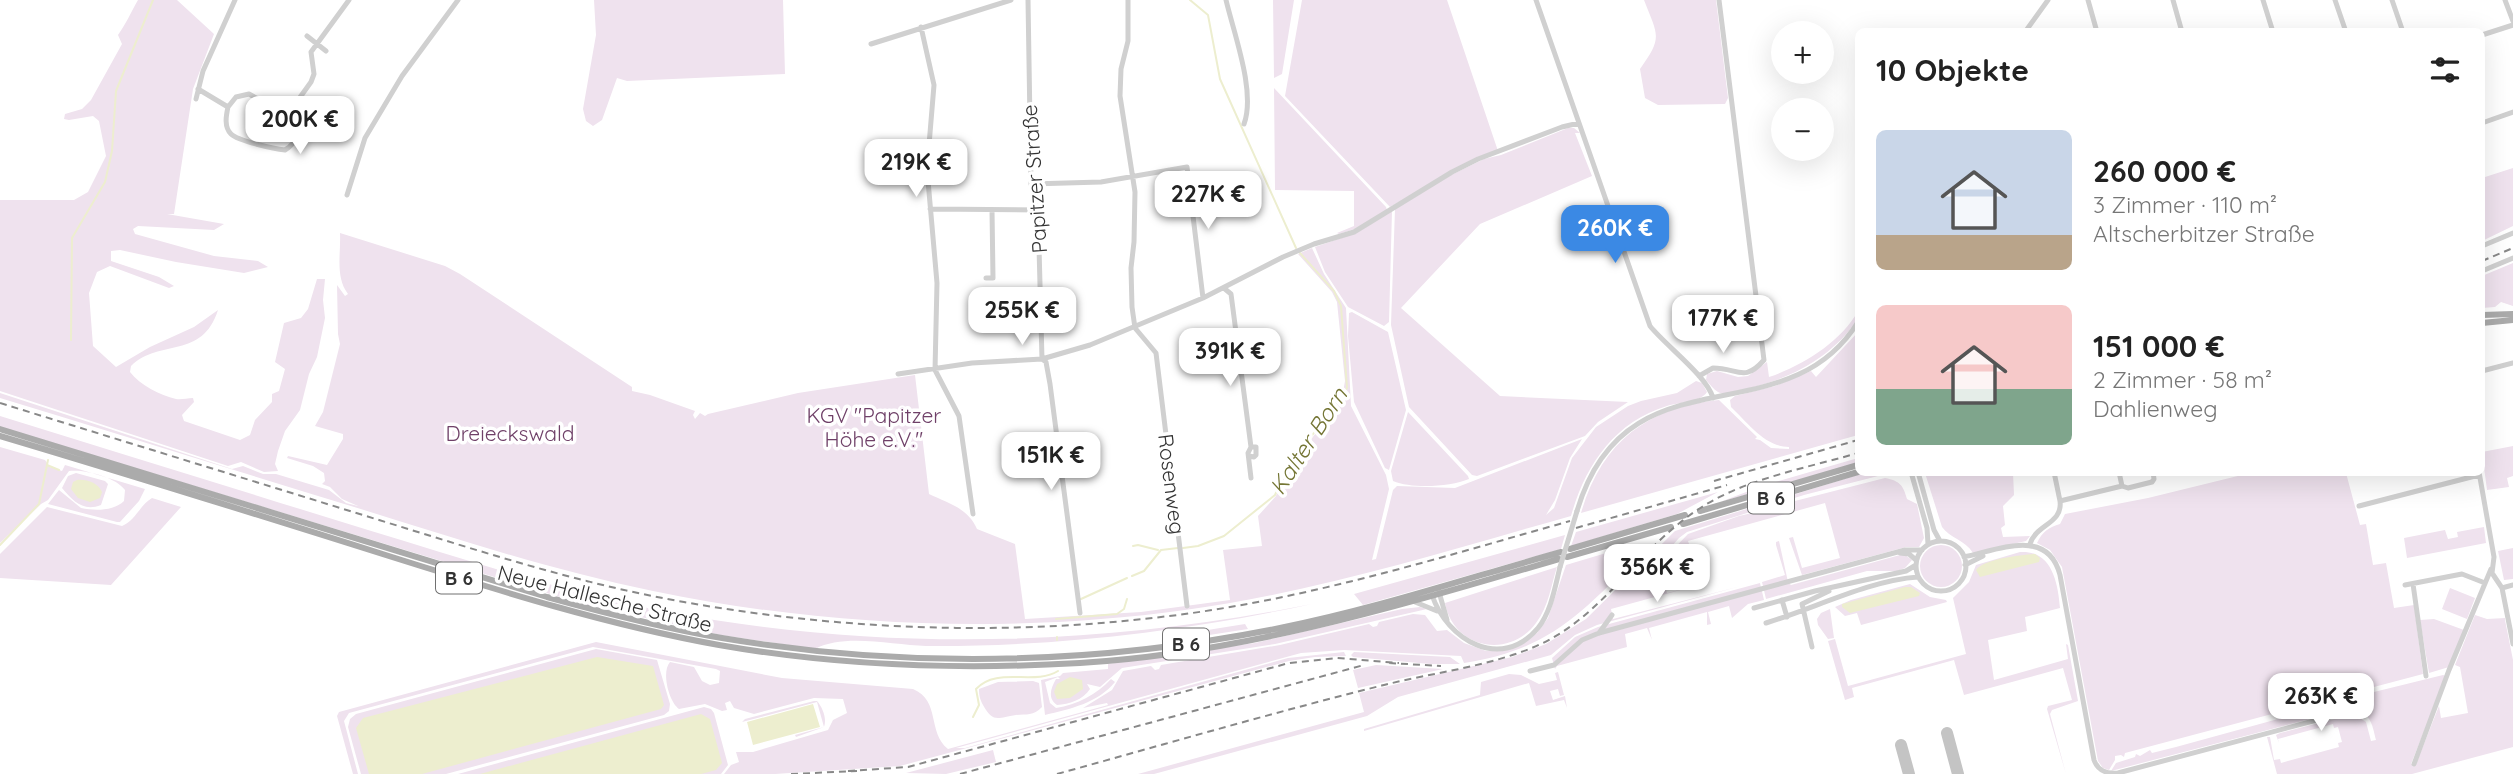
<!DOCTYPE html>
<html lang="de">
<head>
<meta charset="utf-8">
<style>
  body { margin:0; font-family:Quicksand,sans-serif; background:#f2f2f2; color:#222; height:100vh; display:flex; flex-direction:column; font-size:26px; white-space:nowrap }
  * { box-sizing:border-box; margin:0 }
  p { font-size:23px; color:#767676 }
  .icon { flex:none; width:38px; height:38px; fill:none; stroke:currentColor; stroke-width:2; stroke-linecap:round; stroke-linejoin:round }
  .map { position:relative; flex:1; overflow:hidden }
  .side { position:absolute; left:1855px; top:28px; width:630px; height:448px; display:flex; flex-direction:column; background:#fff; border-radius:10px; box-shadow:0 7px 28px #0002 }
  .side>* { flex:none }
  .tools { position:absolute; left:1771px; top:21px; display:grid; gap:14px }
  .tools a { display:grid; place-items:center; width:63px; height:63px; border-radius:50%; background:#fff; box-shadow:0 7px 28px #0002; font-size:35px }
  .price { position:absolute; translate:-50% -60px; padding:0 16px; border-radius:14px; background:#fff; color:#222; font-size:23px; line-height:46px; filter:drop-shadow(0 2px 4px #0008) }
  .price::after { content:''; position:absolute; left:50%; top:42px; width:21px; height:16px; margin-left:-10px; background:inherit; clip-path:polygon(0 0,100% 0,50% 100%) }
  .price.current { background:#3b89e4; color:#fff }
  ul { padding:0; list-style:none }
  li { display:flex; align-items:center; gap:21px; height:175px; padding:0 21px }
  li span { display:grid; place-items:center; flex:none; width:196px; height:140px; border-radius:10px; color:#555 }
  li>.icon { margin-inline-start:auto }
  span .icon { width:84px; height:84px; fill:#fffc; stroke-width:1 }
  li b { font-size:30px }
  h2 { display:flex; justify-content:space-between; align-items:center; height:84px; padding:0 21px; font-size:30px }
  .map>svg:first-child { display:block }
</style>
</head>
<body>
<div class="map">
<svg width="2513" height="774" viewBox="0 0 2513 774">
  <rect width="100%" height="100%" fill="#fff"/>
  <path fill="#efe2ee" d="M138,0H177L214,34L193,89L174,214H167L224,224L214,230L138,226L133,229L135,234L214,256L258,261L268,267L244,273L176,262L120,250L111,251V261L159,277L174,286L169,288L110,266L97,272L89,293L93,346L116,367L150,347L194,327L218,310C202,360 160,338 131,366L130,372C140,385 160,395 176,399C181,400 187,398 193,398L194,402L182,415L184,421L240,440L250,435L255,420L272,402V394L279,391L285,369L275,362L284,323L301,318L308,309L317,279H325L323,300L325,318L317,357L309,374L300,410L285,431L278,451L275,464L278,471L264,472L241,462L228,466L0,391V200H74L88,192L106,156L99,121L93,116L69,120L64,119L65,114L82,109L91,100L122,44L118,35C126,24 131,12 138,0Z
    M594,0H783L785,74L627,81L617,78L602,120L593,126L586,121L583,109L596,35Z
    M1273,0H1294L1282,74L1274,78Z
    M1302,0H1447L1498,151L1477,158L1390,207L1285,96Z
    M1644,0H1716L1728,98L1725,104L1658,105L1645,98L1640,69C1663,37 1658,36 1644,0Z
    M1274,88L1386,207L1387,210L1355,229L1339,234L1337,233L1354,226V191L1275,190Z
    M1568,128H1574L1580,133H1575L1592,176L1480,224L1401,308L1500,396L1628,402L1598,422L1585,436L1477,476L1472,475L1409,407L1391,325L1395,209L1451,175L1484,159L1501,155Z
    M2513,168V226L2482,241V178Z
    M1392,211L1389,322L1384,326L1348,307L1325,272L1315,247L1356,233Z
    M340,233L445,266L460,274L632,387V391L650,395L695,411L693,415L695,419L700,413L705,416L708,414L798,393L915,375L929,494C948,503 968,508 977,529L1015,544L1025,619L1141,612L1230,600L1223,550L1262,546L1258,516L1276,496L1281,481L1287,472L1346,392H1343L1345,381L1337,302L1332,292L1298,254L1312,248L1324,274L1346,308L1351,406L1386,475L1389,489L1372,560L1376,559L1393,490L1397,486L1455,488L1582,439L1570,458L1555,500L1546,515L1554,508L1572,458L1596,427L1628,406L1641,401L1677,393L1696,381L1702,383L1707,392C1700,403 1678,402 1667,406C1614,422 1585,466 1571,516C1443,552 1317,592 1185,610C1009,634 827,627 653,591C555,571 460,540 364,510C243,473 121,435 0,398V393L232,469L243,466L263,474H276L329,490L346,503L358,506L342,499L330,487L322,484L325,481L324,473L313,466L287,458L288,456L327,465L343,439V434L315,426L323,412L340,344L338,334L337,285L345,296L348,294C335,277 341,254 340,233Z
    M2513,263V306L2501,302L2495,307L2482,308V276Z
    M1858,311V319C1831,358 1791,379 1745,389C1737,391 1726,396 1718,392C1713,389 1710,384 1706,380L1707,374L1717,371L1738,377L1748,376L1767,362L1769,377C1802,366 1841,342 1858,311Z
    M1352,312L1388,332L1406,410L1389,470L1385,468L1354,402L1348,336L1349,313Z
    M1858,332V435L1581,513C1601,443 1647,407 1719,400L1757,437L1755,439L1760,440L1771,448L1789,449V447C1765,447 1748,423 1731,407L1730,400L1735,396L1775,386L1811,371L1816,377Z
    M1408,412L1468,476L1469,479C1450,487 1412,489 1393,481L1391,471Z
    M0,416C123,454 245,492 368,530C467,560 566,593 668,612C882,652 1099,647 1312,604C1186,631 1056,647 926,646C893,645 844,633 815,649L721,635L583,604L0,427Z
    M2513,446V476L2507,478L2509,487L2487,490L2482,452Z
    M0,447L45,460L50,467L62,471L65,465L145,489L139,501L120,522H117L48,504L59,490L81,508C95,511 114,511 124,501L125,490C116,477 84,469 69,471L48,500L41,504L0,543Z
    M1858,458V463L1720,502L1762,486Z
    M76,473L105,481L108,484L101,505C83,512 73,501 62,488L68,476Z
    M1864,473H1901L1895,476H1878L1804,495L1687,532L1679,538L1657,563L1654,564L1648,561L1647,564L1658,565L1688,534L1739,516L1787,505V503L1885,478C1900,481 1903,485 1907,499L1917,504L1924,538L1919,547H1906L1802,575L1789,538L1793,537L1802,568L1840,558L1825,503L1688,541L1689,544L1684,546L1686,554L1671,558V561L1666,562L1669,569L1689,565L1665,572L1668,581L1692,575L1664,584L1667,593L1695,586L1611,609L1613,619L1741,586L1597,625L1575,635L1551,655L1398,697L1367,716L1154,774H1138L1364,712L1359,693L1512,657L1546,644L1586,619L1675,531Z
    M1925,473H2013L2014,495L2003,506L2005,525L2001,528L2003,537L2030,536L2026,541L1973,553C1965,540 1950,538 1942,527Z
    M2250,473H2346L2360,525L2366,524L2373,565L2386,563L2394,608L2414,605L2423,674L2125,753L2124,757L2121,755L2115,756V760L2109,770L2103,768L2098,761L2062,567L2050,550L2037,543C2042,532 2049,527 2060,524L2065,514L2148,498Z
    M1718,492L1677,514L1571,546L1576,532Z
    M152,498L181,507L111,585L0,578V554L47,507L122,526C135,521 140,505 152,498Z
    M2484,527L2486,543L2407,558L2404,538L2445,530L2448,539L2458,537L2457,532Z
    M1565,535L1561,549L1363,605L1354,594Z
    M1779,541L1788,582L1791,585L1900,555H1905L1912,560L1905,568L1897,571H1867L1766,599L1762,582L1785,575L1776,545V542Z
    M1920 566a21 21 0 1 1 42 0a21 21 0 1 1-42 0Z
    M1623,548L1633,550L1638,556C1580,615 1548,650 1464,663L1461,656L1344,650L1301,653L956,748H965L1288,658L1344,652L1346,656L1315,657L1289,661L900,766L775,774H724L731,765L739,762L736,752H753L828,730L833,720L847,713L843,699L814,698L754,714L734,708L730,701L725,703L727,710L722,711L705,704L679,709C669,702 661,672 670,662L694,667L702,681L710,685L719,683L720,671L716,669L593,647L349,713L344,721L358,774H353L337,716L339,712L596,642L782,678L913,689C941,701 927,732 948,749L1108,705L1107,703L1083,708L1112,690L1123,671L1151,666L1155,670L1159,669L1161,665L1280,645L1369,624L1373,627L1377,626L1379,622L1413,614L1425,615L1437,631L1447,630L1464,643L1486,651H1495L1521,645L1537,633L1548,618L1566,565Z
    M2513,548V579L2504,580L2498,551Z
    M2020,552C2052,550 2058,583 2060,608L2025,617L2027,631L1988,640L1994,680L2068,659L2066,644L2068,645L2078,701L2052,710L2050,714L2066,774L2047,709L2048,706L2072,700L2063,668L1964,695L1954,660L1852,688L1854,697L1845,700L1828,641L1835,639L1848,686L1966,654L1953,598L1969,582L1976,565Z
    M1557,567C1551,585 1549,606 1536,623C1509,660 1453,648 1445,603Z
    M1760,583L1764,600L1748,604L1732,618L1729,606L1708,612L1711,624L1707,625V612L1649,628L1652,640L1647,628L1625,634L1627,647L1557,666L1555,669L1552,658L1575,637L1598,627Z
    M1910,584L1930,597L1946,600L1947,602L1861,625L1857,613L1845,616L1835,607L1851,600Z
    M2450,588L2475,598L2467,619L2442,609Z
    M1420,607L1427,609L1275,644L1122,668L1100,687L1087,684L1090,689C1083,700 1069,704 1057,705C1047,698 1051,688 1056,679H1060L1058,677L1045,682L1050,703L1056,708C1077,705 1097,694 1111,679L1115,682C1098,703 1070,709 1045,715L1041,680L1060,676L1063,673L1108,669V664L1255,643L1402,609Z
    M1830,609L1834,638L1828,639L1818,625L1817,619L1821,613Z
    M2475,615L2487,619L2505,618V620L2513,660V747L2412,774H2277L2267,737H2270L2274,760L2280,759L2281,763L2339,747L2338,743L2342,742L2338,727L2334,728L2333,724L2278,739L2279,743L2276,735L2280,733L2354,714L2366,722L2371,741L2376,740C2372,723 2370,712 2352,708L2111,771L2116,763L2135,757L2136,754L2140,756L2150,750L2152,753L2176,747L2369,694L2373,695L2374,692L2443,675L2446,676L2411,764H2416L2439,706L2441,718L2468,713L2460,667L2455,665Z
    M2434,619L2464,630L2449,667L2429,673L2420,620Z
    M1245,624L1248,629L1164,642V637Z
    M596,649L657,660L670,704L669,711L664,715L446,774H361L348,727L350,719L356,714Z
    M1354,652L1450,657L1460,664H1430L1353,657L1351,655Z
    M1376,665L1443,669L1358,688L1353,670Z
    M1558,672L1564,695L1560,696L1558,689L1550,691L1553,700L1565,696L1567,708L1564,700L1536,706L1529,683L1364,731V729L1480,695L1481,682L1509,674L1521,675L1539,684L1557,680L1555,673Z
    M1033,681L1039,683L1042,707C1033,716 1027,714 1016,715C997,718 993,723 983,705C980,699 979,696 979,689L998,682Z
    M814,701H817C823,708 827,719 824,727L796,737L795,735L824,727L817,702L742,722L745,719Z
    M704,707L711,709L714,713L728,765L721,774H458Z
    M993,750L996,762L946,774L906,773Z"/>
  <path fill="#edeecf" d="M77,480C87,479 98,483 102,492L100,498L90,502L78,498L71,489L73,482Z
    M2035,554L2040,558L2039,562L1980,577L1976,570C1984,559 2021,555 2035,554Z
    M1905,587H1911L1920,593L1919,596L1850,613L1842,607V604Z
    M597,657L653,666L664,705L661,709L422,774H369L356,728L363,718Z
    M1070,677L1082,680L1083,689L1070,698L1057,699L1054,692L1057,684Z
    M813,704L820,727L753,745L747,722Z
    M701,714L710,719L722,763L716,770L701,774H480Z"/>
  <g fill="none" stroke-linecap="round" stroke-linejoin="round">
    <path stroke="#edeecf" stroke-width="2" d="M1190,0L1208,15L1220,79L1296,248
      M71,340L72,238L105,182L112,151L116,91L153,0
      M47,465L59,470
      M0,545L39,504L48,460
      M1133,546L1138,545L1158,550
      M1183,548L1198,546L1224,536L1275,495L1285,472L1347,388L1341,306L1334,291L1300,253
      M1132,576L1144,571L1161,550L1178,548
      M1081,599L1127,578
      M1056,619L1117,614L1124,609L1127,599
      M1057,637V640
      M973,717L979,705L976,689C997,666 1034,686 1058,671"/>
    <path stroke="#c4c4c4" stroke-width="12" d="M1947,733L1958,774
      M1901,745L1909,774"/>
    <path stroke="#d0d0d0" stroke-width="5" d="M1028,0L1031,184L1038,210L1042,359
      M1128,0V41L1121,69L1120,96L1135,192L1134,242L1131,268L1132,307L1135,328L1156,353L1187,606
      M1226,0C1234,34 1256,92 1244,124
      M1536,0L1650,326C1666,346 1707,376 1713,398
      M2088,0L2097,32
      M2173,0L2182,32
      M2263,0L2273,32
      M2335,0L2346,32
      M2392,0L2403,32
      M2505,0L2513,21
      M921,27L934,85L927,169L937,283L935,370L959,416L973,514
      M2025,32L2048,0
      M2482,35L2513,25
      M307,36L326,51
      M871,44L1011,0
      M198,89L228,107C226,116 224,127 231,134C238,141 275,149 285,150C297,143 302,128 293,118L249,94L236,97L228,107
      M196,99L203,71L235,0
      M288,114L311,82L314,74L311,52L349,0
      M2482,123L2513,112
      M1031,184L1101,182L1187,167L1203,298
      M347,195L365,138L402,76L458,0
      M930,209L1038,210
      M2482,246L2513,233
      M2482,271L2513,258
      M986,278H993L992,210
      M1225,289L1231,294L1251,447L1248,453L1251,478
      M1042,359L1046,362L1050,384L1080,613
      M2482,371L2513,363
      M898,374L972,363L1042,359L1090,345L1203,298L1283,257L1314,244L1354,232L1452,172L1478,159L1562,127L1579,123
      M1699,376L1713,368C1738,368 1744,383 1764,360L1719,0
      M1249,456L1254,457L1256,455V447H1251
      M1911,472L1927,528L1928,544
      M1918,472L1934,530L1940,541
      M2054,472L2060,501
      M2119,472L2122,486
      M2479,472L2494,557L2492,573L2502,588L2513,644
      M2359,506L2479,475
      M1577,511C1626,345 1785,440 1858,322
      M1916 566a25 25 0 1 1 50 0a25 25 0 1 1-50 0Z
      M2030,544C2036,524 2063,524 2060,501L2122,486L2128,488L2152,482L2154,479L2153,472
      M1900,553L1909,554L1916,560
      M1964,557C1998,550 2048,527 2060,575L2094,760C2098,771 2106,774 2118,773L2347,712H2357L2364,716
      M1965,565L1983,556
      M2413,584L2426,676
      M2405,585L2462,574L2485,583
      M2502,588L2513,585
      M1439,592L1447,620
      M1432,595C1447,640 1501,672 1538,628C1551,612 1555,587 1560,567
      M1782,600L1787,617
      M1415,602L1437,611
      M1754,608L1815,591L1906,571L1916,565
      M1766,623C1813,609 1870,580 1918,577
      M1599,633L1612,615
      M1812,647L1802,604L1829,591
      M1530,671L1554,665L1582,640L1599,633L1905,550H1922
      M2414,764L2449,670L2491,569"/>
    <path stroke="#ababab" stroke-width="6" d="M2482,315L2513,314
      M2482,323L2513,320
      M0,429L547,597C605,613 663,628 722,638C907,669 1096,665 1280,628C1375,609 1468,578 1561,552
      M0,436C131,475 262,516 392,557C500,591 608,625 719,645C838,666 960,670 1080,663C1245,653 1402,605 1559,559
      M1700,511L1858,465
      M1683,524L1858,472
      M1570,549L1685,515
      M1567,557L1671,527"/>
    <path stroke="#888" stroke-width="2" stroke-dasharray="7 5" stroke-linecap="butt" d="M2482,261L2513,248
      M0,403C126,442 253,481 379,520C480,551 580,584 684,602C842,630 1002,636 1161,617C1301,601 1435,559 1570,521
      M1714,481L1858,440
      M1576,528L1727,485
      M1389,663L1441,666
      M848,771L908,767L1289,663L1337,658L1399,663
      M791,774L857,771
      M960,774L1364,665
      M1057,774C1166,744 1275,712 1384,685C1436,672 1494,666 1543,643C1602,614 1635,556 1686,518C1735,480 1800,470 1858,453"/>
    <path stroke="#d0d0d0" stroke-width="5" d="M1560,567L1577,511"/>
  </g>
  <g text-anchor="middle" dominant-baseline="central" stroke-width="7" stroke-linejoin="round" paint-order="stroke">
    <g fill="#fff" stroke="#707070" stroke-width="2">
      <rect x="1748" y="482.5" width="46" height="31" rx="5"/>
      <rect x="436" y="562.5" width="46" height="31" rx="5"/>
      <rect x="1163" y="628.5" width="46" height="31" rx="5"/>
    </g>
    <g font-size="19" font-weight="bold" fill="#333">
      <text x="1771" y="498">B 6</text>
      <text x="459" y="578">B 6</text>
      <text x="1186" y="644">B 6</text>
    </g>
    <g font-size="21" fill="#333" stroke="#fff">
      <text transform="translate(1034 179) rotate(-94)">Papitzer Straße</text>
      <text transform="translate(1172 484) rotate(83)">Rosenweg</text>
      <text transform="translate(605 598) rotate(14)">Neue Hallesche Straße</text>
    </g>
    <g font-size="21" fill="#6f4068" stroke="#fff">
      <text x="874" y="415">KGV "Papitzer<tspan x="874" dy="24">Höhe e.V."</tspan></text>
      <text x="510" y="433">Dreieckswald</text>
    </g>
    <g font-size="23" font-style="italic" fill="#747534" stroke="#fff">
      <text transform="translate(1308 441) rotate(-57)">Kalter Born</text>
    </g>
  </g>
</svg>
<div class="tools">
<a>+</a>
<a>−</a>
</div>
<b class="price" style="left:300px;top:156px">200K €</b>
<b class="price" style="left:916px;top:199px">219K €</b>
<b class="price" style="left:1208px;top:231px">227K €</b>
<b class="price current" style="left:1615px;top:265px">260K €</b>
<b class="price" style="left:1022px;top:347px">255K €</b>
<b class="price" style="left:1723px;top:355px">177K €</b>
<b class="price" style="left:1230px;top:388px">391K €</b>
<b class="price" style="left:1051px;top:492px">151K €</b>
<b class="price" style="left:1657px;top:604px">356K €</b>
<b class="price" style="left:2321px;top:733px">263K €</b>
<section class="side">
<h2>10 Objekte<svg class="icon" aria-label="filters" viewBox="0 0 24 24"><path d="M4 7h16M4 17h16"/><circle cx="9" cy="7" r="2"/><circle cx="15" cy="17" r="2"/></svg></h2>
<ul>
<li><span style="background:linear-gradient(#c9d6e8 75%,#b9a48a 0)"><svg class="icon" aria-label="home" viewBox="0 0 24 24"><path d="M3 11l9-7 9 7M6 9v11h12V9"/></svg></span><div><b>260 000 €</b><p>3 Zimmer · 110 m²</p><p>Altscherbitzer Straße</p></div></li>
<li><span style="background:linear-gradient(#f6c9c9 60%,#7fa58c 0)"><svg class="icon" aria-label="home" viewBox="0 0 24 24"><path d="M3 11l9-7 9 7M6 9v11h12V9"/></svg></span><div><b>151 000 €</b><p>2 Zimmer · 58 m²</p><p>Dahlienweg</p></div></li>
</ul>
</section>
</div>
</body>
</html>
